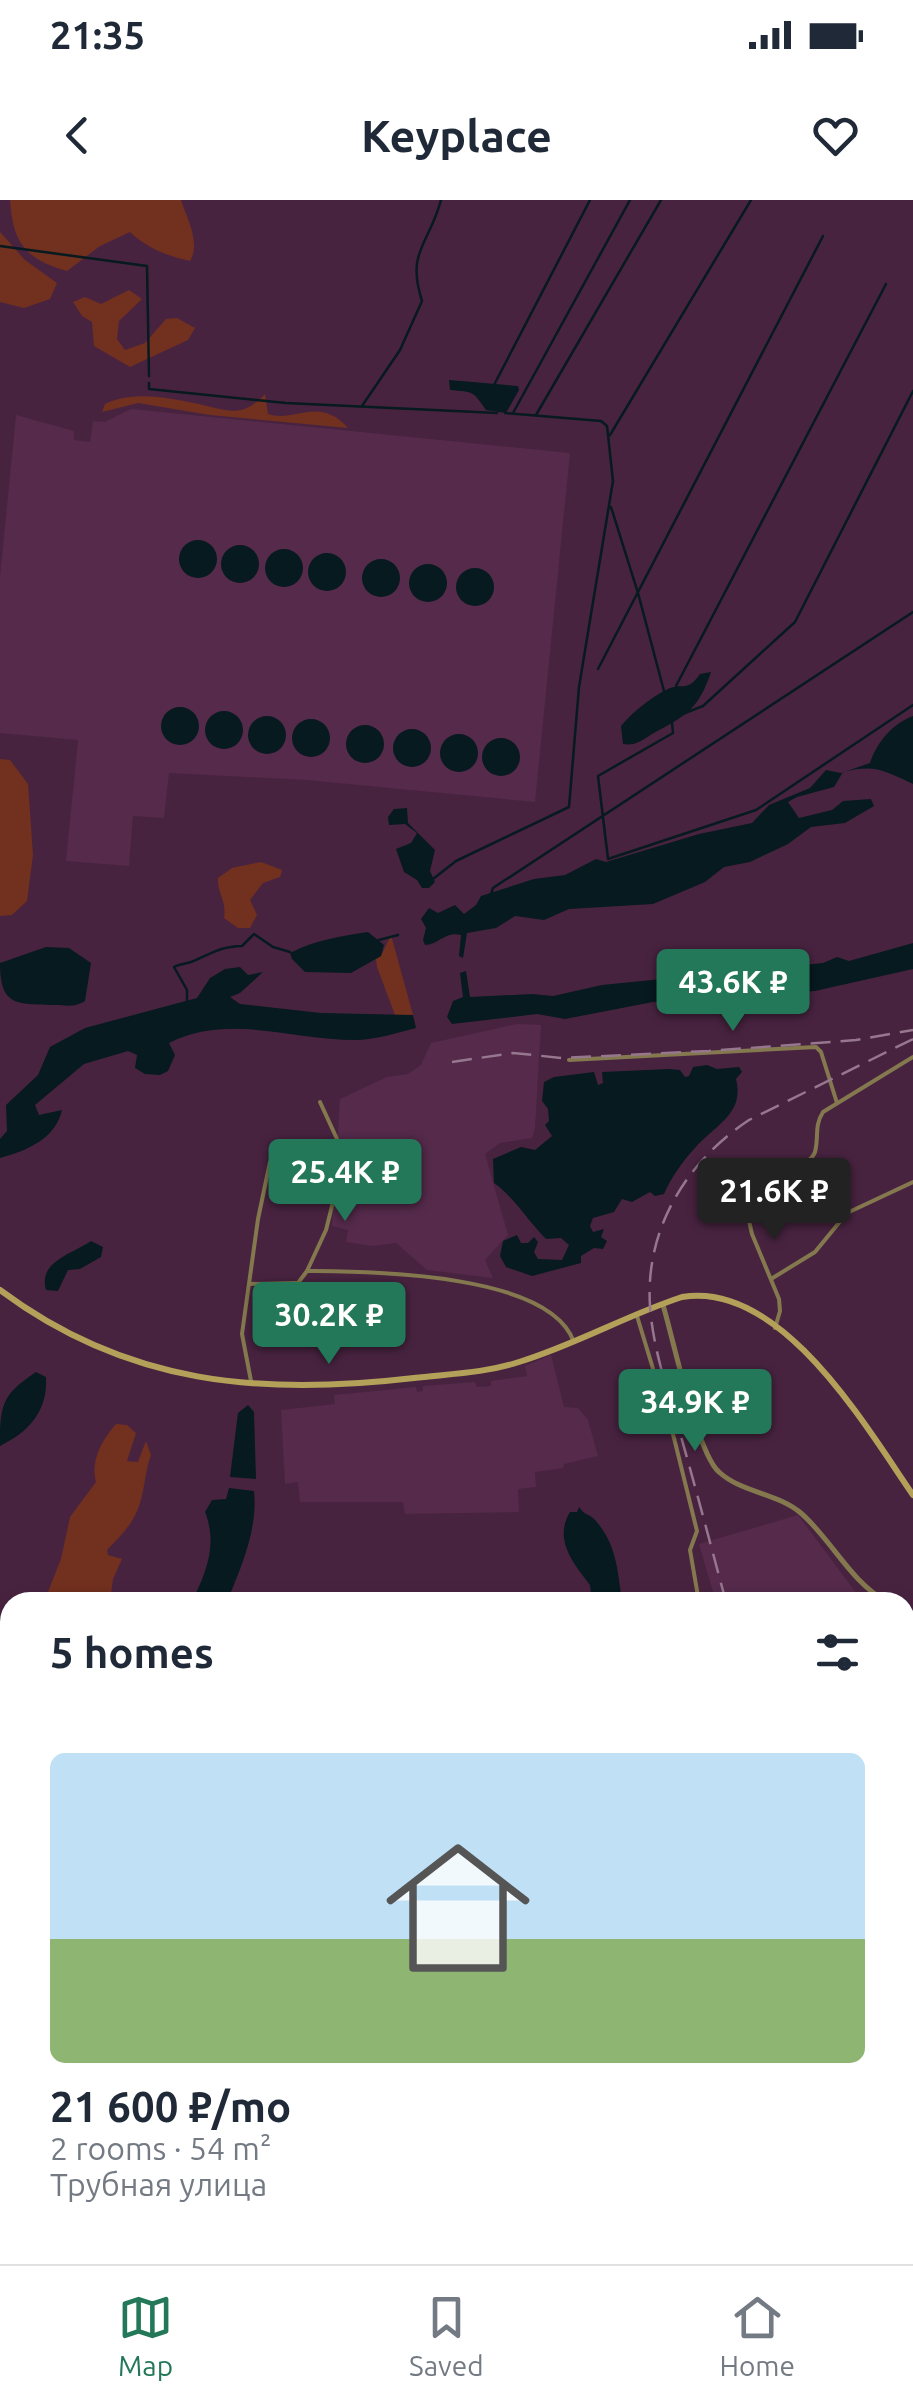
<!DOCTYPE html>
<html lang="en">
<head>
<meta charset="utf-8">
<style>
  body { margin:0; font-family:Ubuntu,sans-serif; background:#f6f6f7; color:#1f2937; height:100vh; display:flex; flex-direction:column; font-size:38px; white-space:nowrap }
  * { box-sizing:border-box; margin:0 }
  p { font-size:32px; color:#747a83 }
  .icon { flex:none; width:55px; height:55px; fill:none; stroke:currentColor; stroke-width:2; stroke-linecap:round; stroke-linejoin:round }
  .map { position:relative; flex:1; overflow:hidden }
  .drawer { position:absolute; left:0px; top:1392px; width:915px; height:672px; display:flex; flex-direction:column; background:#fff; border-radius:30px 30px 0 0; box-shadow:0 5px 15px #0003 }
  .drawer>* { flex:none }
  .price { position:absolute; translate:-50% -85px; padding:0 22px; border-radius:10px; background:#24785a; color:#fff; font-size:32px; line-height:65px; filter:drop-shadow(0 2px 5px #0008) }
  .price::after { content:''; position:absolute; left:50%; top:60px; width:30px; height:22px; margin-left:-15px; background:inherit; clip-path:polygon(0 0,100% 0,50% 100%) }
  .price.active { background:#222; color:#fff }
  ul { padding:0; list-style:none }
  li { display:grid; align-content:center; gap:20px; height:530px; padding:0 50px }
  li span { display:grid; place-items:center; height:310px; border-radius:15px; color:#555 }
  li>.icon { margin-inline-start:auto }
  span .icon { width:180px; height:180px; fill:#fffc; stroke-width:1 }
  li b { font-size:42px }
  h2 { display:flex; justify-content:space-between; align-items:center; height:120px; padding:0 50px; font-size:42px }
  .status { display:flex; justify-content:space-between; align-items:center; height:70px; padding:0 50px; background:#fff; direction:ltr }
  .status svg { height:28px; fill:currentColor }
  header { display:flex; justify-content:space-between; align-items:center; height:130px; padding:0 50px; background:#fff; font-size:45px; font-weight:700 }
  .tabs { display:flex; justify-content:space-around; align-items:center; height:140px; border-top:2px solid #e0e1e3; background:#fff; font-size:28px; color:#747a83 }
  .tabs a { display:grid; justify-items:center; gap:5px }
  .tabs .active { color:#24785a }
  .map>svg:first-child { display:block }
</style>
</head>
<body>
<div class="status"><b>21:35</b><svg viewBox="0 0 49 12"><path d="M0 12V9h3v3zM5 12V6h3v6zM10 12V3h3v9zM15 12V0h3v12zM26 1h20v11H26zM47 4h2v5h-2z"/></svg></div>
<header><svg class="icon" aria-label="back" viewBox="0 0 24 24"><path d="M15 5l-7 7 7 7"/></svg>Keyplace<svg class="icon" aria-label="heart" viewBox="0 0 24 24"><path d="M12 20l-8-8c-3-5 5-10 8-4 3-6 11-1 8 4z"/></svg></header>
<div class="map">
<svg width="913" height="2064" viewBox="0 0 913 2064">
  <rect width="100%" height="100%" fill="#482340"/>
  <path fill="#552a4b" d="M131,209L570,253L535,602L307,580L169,573L164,618L133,616L129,666L66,661L78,540L0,533V377L16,215L74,231V240L90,242L93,221L105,222Z
    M517,824L541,825L535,928L532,938L500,943L485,954L508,1035L485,1060L493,1078L427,1070L396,1043L371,1046L346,1042L348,1030L332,1026L340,899L387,877L408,874L421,865L431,843Z
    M551,1155L564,1207L578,1208L588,1220L598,1256L564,1264L563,1268L535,1272L536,1287L518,1289L519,1312L405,1314L403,1302H300L298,1282L285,1284L281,1210L335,1204L334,1195L416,1187L417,1192L423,1191V1186L475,1182L477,1187L491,1186V1181L527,1176L525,1166Z
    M798,1315L863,1402H716L699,1344Z
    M905,1457H913V1962L905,1965Z"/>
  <path fill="#72301f" d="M10,0H181C187,19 201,43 190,61C167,56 147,48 130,32L100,46L67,71C25,59 13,43 10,0Z
    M0,32L25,60L57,83L50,99L24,108L0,102Z
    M129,90L142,99L119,121L117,139L125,150L145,143L166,119L177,118L195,128L188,140L130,167L94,146L92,122L82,116L73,102L85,97L101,104Z
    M265,194L268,214C295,223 319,195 348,228L210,215L138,203L102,212L105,204C133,190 169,198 199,204C226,210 242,219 265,194Z
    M0,559L10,560L28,584L33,655L27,701L12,715L0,716Z
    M261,662L282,670L280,677L263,683L250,700L257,715L250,728H238L224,718C227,701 217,693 218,678L232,668Z
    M391,735L413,815H395L377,767L376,759L381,756Z
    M116,1224L127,1225L136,1233L127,1261L138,1262L146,1241L151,1255C144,1273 145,1294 137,1311C130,1328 118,1338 107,1350L108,1355L122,1359L113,1379L110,1402H44L61,1359L70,1317L96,1282C90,1261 102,1240 116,1224Z
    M179,2055H252L258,2064H182Z"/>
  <path fill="#061a1f" d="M449,180L518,186L519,190L506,213L486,210C473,191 474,192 450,190Z
    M179 359a19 19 0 1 1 38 0a19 19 0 1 1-38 0Z
    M221 364a19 19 0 1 1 38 0a19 19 0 1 1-38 0Z
    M265 368a19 19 0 1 1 38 0a19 19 0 1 1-38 0Z
    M308 372a19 19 0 1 1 38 0a19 19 0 1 1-38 0Z
    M362 378a19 19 0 1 1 38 0a19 19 0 1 1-38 0Z
    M409 383a19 19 0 1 1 38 0a19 19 0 1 1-38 0Z
    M456 387a19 19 0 1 1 38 0a19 19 0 1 1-38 0Z
    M711,472C698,511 685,516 652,534C641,541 635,546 623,544L621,526C633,512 650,498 666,490C682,481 686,494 700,474Z
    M161 526a19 19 0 1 1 38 0a19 19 0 1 1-38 0Z
    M205 530a19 19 0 1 1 38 0a19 19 0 1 1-38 0Z
    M913,516V584C884,571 876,564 843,572L834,587L797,597L788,602L799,618L832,610L843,601L871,599L874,606L845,623L811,627L788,644L750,662L724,667L705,682L653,704L569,709L544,720L515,716L496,728L467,733L463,758L459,756L461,735C444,731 439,745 425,745L423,740L426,728L421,719L429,708L438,713L455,705L464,714L476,705L481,696L534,679L565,675L596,659L606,662L699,634L752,623L769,605L810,588L826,570L841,573L870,563C877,542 892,524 913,516Z
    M248 535a19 19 0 1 1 38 0a19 19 0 1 1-38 0Z
    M292 538a19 19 0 1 1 38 0a19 19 0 1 1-38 0Z
    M346 544a19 19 0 1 1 38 0a19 19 0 1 1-38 0Z
    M393 548a19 19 0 1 1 38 0a19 19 0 1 1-38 0Z
    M440 553a19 19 0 1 1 38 0a19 19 0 1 1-38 0Z
    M482 557a19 19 0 1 1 38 0a19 19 0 1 1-38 0Z
    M407,608L408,623L435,650L430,671L435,682L429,688H422L417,680L404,672L396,649L411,643L417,633L405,624L389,625L388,617L394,609Z
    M368,732L384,745L381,756L351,773L305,772L292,759L290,753C315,740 341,736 368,732Z
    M913,743V769L815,791L653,802L565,819L537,814L452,824L447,817L453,801L463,797L460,773L466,771L470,797L532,794L553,796L602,785L823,763L837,757L849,761Z
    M46,747L69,748L91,763L85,801C74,808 66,805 53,805C16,804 0,806 0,763Z
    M240,767L248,775L263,772L240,793L230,797L240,804L321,813L413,815L416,828C396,833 375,840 355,840C292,840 229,813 169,843L175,855L168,871L160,875L145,874L135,868L137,855L128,851L84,864L35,905L39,915L62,910C56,938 27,951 0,958V939L7,931L6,905L38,875L50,847L85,828L197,798L210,778L225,769Z
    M707,865L717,869L739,867L742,872L736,879C745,914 715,925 695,948C682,962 671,978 664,994L655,996L650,992L632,1002L622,999L614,1012L593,1018L590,1026L593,1032L604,1029L601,1037L607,1041L603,1049L594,1048L581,1056V1063L532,1076L506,1067L500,1056L503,1041L517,1035L521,1043H528L534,1037L538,1042L534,1052L538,1059L562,1060L569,1045L561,1038L546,1039C528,1021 513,996 494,983L493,959L521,947L535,950L552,936L545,925L549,921L548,909L542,901L544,882L554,877L594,872L598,885L603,883L602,872L669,869L680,870L685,877L689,876L693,867Z
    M91,1041L103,1047L101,1057L80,1069L68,1070L58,1091L46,1090C38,1062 70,1055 91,1041Z
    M36,1172L46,1177C48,1211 29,1232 0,1246C0,1206 1,1195 36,1172Z
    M248,1205L254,1212L256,1279L230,1277L238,1213Z
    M229,1288L254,1291C258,1330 241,1367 227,1402H192C206,1372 218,1345 205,1312L212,1300L226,1299Z
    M579,1307C586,1317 588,1312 596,1321C617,1345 618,1373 622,1402H592L590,1385C574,1364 553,1340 570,1312H577Z
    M10,1476V1603L0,1599V1497Z"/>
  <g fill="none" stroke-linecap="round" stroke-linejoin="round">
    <path stroke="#061a1f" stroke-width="2.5" d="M0,46L147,66L149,176
      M149,183V189L286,203L497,213
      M494,185L590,0
      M362,206L400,150L422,101C406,51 429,45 441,0
      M513,213L630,0
      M536,215L661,0
      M610,235L751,0
      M611,307L638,393L664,491
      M598,469L823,36
      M676,486L886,84
      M685,513L703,506L795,422L913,191
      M672,523L673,533L598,576L608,659L756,610L913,505
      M433,679L456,661L569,607L579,487L613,281L607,226L601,221L505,213
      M491,694L493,688L913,412
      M375,741L398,735
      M187,800V790L174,767C179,764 185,764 191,762C212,754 217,747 242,746L254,734L273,747L290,752"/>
    <path stroke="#84794e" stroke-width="4" d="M569,860L816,847L821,852L837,903
      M727,960L741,986L752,1034L779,1099L780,1111L775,1128
      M741,986C759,980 809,970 815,952C819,937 814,926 823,912L913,857
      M307,1071C370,1072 549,1072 574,1142
      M771,1079L815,1052L847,1013L913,982
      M250,1084L296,1083
      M637,1116L674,1238L697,1331L690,1350L699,1402
      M285,1140L298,1083L307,1071L326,1030L332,1006L337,939L320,902
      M251,1181L242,1134L258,1019L270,962"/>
    <path stroke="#84794e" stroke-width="5" d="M663,1105C673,1138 697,1253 719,1272C742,1293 778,1293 802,1314C833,1342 850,1381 887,1402
      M905,1412L913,1414"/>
    <path stroke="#b3a159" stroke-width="6" d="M0,1090C127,1185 261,1196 414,1178C448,1174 486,1173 519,1162C575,1145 627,1115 682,1097C781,1080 866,1227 913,1295"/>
    <path stroke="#96778e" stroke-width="2.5" stroke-dasharray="20 10" stroke-linecap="butt" d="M452,862L513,853L562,858L709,851L856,840L913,830
      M726,1402C711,1346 696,1289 680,1233C668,1191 653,1150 650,1106C645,1029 686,962 749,920L913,839"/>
  </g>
</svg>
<b class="price" style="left:733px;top:834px">43.6K ₽</b>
<b class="price" style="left:345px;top:1024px">25.4K ₽</b>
<b class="price active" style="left:774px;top:1043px">21.6K ₽</b>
<b class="price" style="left:329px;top:1167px">30.2K ₽</b>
<b class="price" style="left:695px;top:1254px">34.9K ₽</b>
<section class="drawer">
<h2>5 homes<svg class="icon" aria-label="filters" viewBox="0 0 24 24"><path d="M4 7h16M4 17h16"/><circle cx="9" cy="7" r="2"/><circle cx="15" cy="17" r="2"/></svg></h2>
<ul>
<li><span style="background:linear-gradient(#bfe0f5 60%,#8fb573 0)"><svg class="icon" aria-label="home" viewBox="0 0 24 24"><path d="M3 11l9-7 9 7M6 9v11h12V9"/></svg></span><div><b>21 600 ₽/mo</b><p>2 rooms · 54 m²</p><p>Трубная улица</p></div></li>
</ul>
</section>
</div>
<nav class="tabs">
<a class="active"><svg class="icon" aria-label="map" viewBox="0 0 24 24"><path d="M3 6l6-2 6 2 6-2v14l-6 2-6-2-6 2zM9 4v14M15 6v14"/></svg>Map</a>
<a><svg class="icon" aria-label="saved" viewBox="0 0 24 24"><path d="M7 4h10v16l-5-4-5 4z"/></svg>Saved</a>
<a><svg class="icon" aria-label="home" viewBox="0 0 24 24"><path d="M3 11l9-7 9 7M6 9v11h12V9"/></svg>Home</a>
</nav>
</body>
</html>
